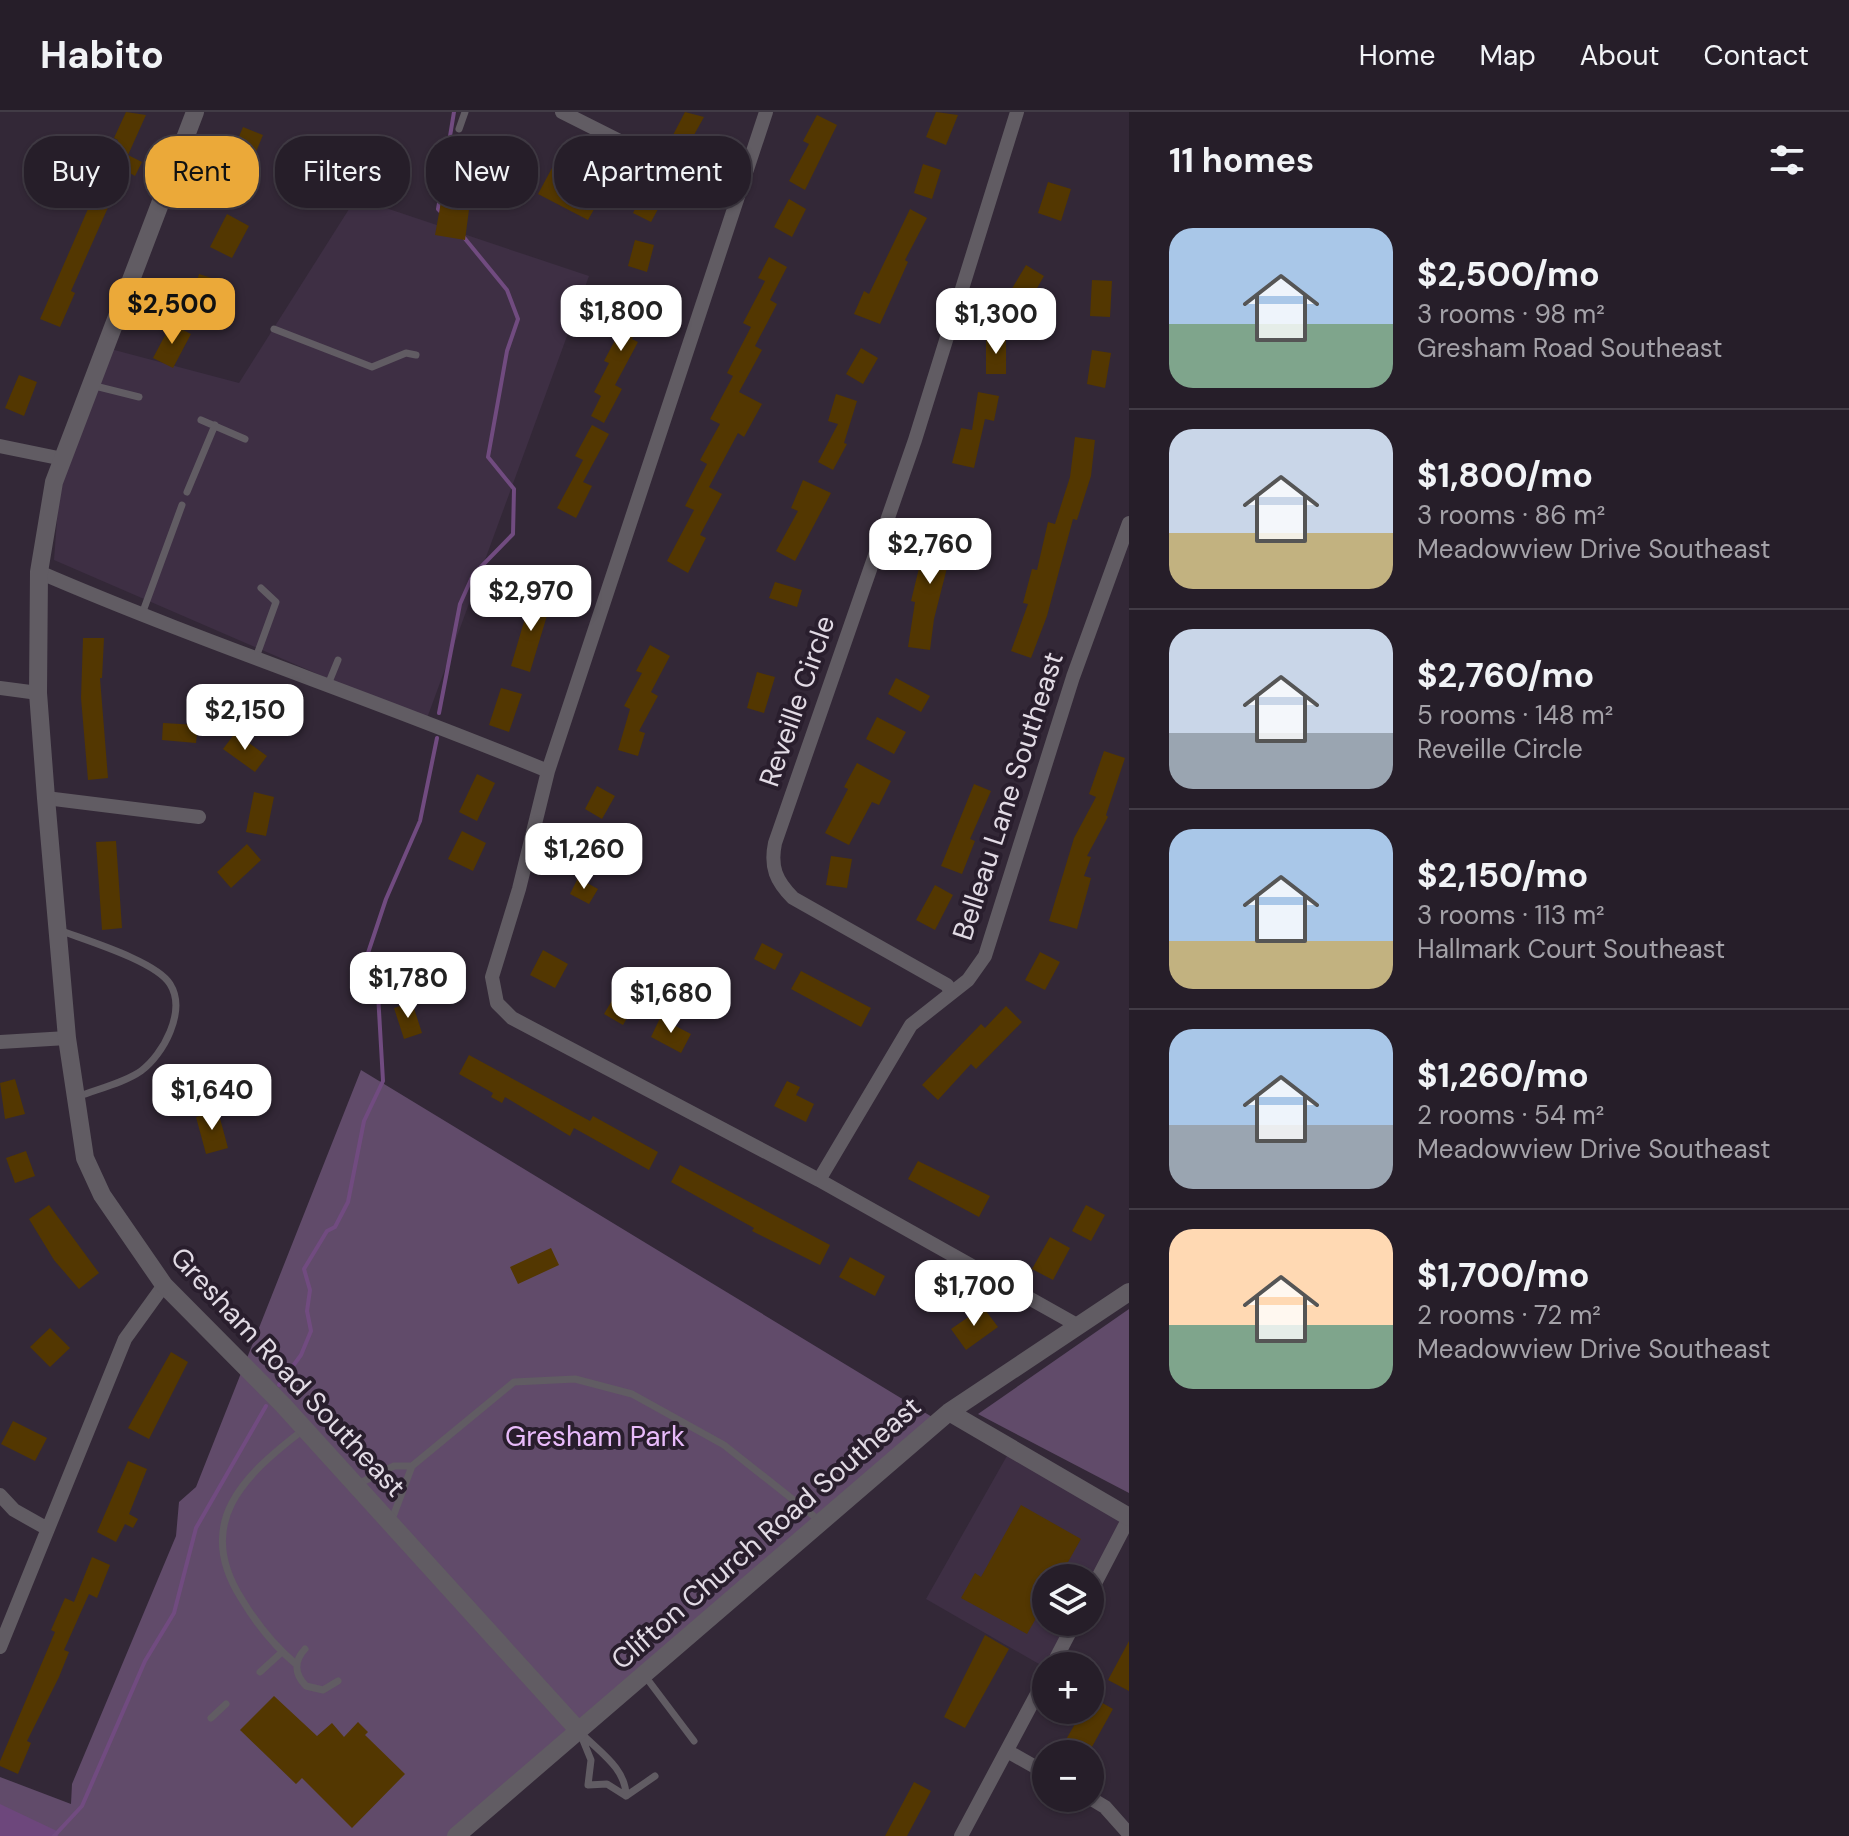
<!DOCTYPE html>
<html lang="en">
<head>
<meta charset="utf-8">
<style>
  body { margin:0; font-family:"DM Sans",sans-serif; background:#2e2731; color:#f1f3f6; height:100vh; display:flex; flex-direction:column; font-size:30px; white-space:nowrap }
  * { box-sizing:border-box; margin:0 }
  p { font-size:26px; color:#a4a2a8 }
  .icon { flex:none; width:44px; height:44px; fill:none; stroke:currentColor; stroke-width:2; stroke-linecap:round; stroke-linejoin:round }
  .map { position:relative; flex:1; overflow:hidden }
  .sheet { display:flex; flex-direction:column; background:#261e29; width:720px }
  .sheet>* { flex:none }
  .top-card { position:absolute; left:24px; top:24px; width:760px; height:72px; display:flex; gap:16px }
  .tools { position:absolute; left:1032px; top:1452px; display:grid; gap:16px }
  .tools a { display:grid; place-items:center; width:72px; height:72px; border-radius:50%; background:#261e29; box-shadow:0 2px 6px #0004,0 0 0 2px #423c46; font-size:40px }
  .price { position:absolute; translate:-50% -68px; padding:0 18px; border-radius:16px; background:#fff; color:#222; font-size:26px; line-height:52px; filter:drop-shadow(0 2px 4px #0008) }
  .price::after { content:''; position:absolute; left:50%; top:48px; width:24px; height:18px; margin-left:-12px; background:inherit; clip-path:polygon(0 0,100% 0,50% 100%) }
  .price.on { background:#eba939; color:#111 }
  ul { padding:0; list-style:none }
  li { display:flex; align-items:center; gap:24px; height:200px; padding:0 40px }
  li+li { border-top:2px solid #423c46 }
  li span { display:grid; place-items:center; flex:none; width:224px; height:160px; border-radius:24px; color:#555 }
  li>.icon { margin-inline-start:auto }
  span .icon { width:96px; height:96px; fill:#fffc; stroke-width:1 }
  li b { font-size:34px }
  h2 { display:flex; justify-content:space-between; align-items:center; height:96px; padding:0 40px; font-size:34px }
  .tag { padding:0 28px; border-radius:32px; background:#261e29; box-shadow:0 2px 6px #0004,0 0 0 2px #423c46; font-size:28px; line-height:72px }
  .tag.on { background:#eba939; color:#111 }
  header { display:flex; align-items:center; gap:48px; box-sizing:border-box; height:112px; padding:0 40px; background:#261e29; border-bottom:2px solid #423c46 }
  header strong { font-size:38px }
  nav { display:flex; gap:44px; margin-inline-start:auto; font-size:28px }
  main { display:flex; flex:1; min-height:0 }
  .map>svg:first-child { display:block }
</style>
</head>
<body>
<header>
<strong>Habito</strong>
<nav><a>Home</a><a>Map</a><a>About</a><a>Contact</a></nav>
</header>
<main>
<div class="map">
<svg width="1129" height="1724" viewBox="0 0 1129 1724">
  <rect width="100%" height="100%" fill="#332837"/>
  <path fill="#3e2f44" d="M356,86L589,164L426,609L54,448L60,368L103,235L239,271Z
    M1012,1335L1129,1411L1090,1489V1466H1046V1510H1079L1046,1556L926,1487Z"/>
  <path fill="#614b6a" d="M361,958L942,1311L458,1724H0V1665L71,1692L72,1672L176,1424L179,1390L196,1375Z
    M1129,1197V1381L978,1302Z"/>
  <path fill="#6d477c" d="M0,1692L59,1720L58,1724H0Z"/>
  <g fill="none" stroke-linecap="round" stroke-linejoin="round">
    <path stroke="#714b80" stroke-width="4" d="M443,102L438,97L454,0
      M439,601L460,492L473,463L513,422L514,377L488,345L507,239L518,207L507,178L462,123
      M279,1273L301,1243L311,1219L307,1199L310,1178L304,1157L327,1119L335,1115L348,1090L364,1009L383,969L377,864L368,841L386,787L420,709L437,626
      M54,1724L82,1694L145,1549L174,1501L196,1416L266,1294"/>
  </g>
  <path fill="#533701" d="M126,0L146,3L128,43L142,50L135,64L126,59L110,91L71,179L75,181L60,215L40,207L118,28L114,26Z
    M685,0L704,5L689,32L673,23Z
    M936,0L958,3L946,33L926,25Z
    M817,3L837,13L805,78L789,69L809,32L803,29Z
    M243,15L263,23L249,57L229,48Z
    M450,41L476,45L465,128L435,123Z
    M923,52L941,58L932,87L914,81Z
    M552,56L602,83L588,108L538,82Z
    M1048,70L1071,77L1061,109L1038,101Z
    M646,76L664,86L651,110L633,101Z
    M789,87L806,97L792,125L774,115Z
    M910,97L927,106L905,148L908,150L880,212L854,202L864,179L869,182Z
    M227,102L249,114L232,146L210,135Z
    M635,128L654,133L647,160L628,154Z
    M769,145L787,155L770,188L777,192L755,234L762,238L739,280L762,292L744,325L738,321L709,375L722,382L700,423L706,426L688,461L667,449L694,398L685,394L707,352L700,348L720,312L710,307L733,264L727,261L751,215L743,211L765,169L758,166Z
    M1026,153L1044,164L1017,211L998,200Z
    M199,162L221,169L209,205L188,199Z
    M1092,168L1112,169L1110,205L1090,204Z
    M637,175L655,184L632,227L638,230L615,273L622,277L604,311L591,304L601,284L594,280L609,251L604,249L625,209L620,207Z
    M171,212L191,222L173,256L153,246Z
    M986,226H1006V262H986Z
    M861,236L878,246L863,272L846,262Z
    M1092,238L1111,241L1105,276L1087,272Z
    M19,263L37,270L24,304L5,296Z
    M978,280L999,284L994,309L985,307L974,356L952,351L961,316L972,318Z
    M836,282L857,289L844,331L847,332L833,358L818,350L838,312L828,309Z
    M592,313L609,322L583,370L592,374L576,406L557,396L583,348L575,344Z
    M1075,325L1095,328L1091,364L1077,408L1073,407L1047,504L1031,546L1011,539L1028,492L1023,491L1032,457L1037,458L1048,410L1055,412L1070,365Z
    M803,368L831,381L795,449L776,439L798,399L791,396Z
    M930,412L952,414L949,448L934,507L930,538L908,535L915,490L911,489L920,452L926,454Z
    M775,470L802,478L797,495L769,486Z
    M532,482L552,487L530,560L511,554Z
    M83,526H104L102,566H100L108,666L88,668L81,586Z
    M650,533L670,544L651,580L658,584L639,619L645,621L638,644L618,638L630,597L624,594L642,561L636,559Z
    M757,560L775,565L764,601L747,596Z
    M896,566L930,584L921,600L888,582Z
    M501,576L522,582L509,620L489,613Z
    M877,605L906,620L894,642L866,627Z
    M163,611L198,613L196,631L162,628Z
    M235,621L267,644L255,660L223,637Z
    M1104,639L1125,646L1106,703L1108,705L1087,744L1091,745L1084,764L1091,766L1077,817L1049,809L1074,726L1096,685L1089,682Z
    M857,651L891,669L879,693L872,690L849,733L825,721L848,677L844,675Z
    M477,662L495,671L477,709L459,700Z
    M974,672L991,679L970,727L975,729L962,762L941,754Z
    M597,674L615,684L602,707L585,697Z
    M254,680L274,685L266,724L246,720Z
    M589,714L606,723L593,749L575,740Z
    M462,719L486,731L473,759L448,747Z
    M116,729L122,816L102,818L96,730Z
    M247,732L261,748L231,776L217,760Z
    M831,744L852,747L847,776L826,773Z
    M578,766L598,777L589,792L570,782Z
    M935,773L953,783L935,818L916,808Z
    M762,831L783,842L775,858L754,847Z
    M543,838L568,852L555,876L530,863Z
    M1040,840L1060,850L1045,878L1025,868Z
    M801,859L871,896L861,915L791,877Z
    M617,880L636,891L623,913L604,902Z
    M412,890L422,921L404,927L394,896Z
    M1006,894L1022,910L976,957L971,952L938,988L922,973L981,912L985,916Z
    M660,906L691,922L681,941L651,925Z
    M469,943L590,1009L593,1004L658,1040L649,1058L574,1016L570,1024L505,985L502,991L491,985L493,981L459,962Z
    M15,967L25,1002L5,1007L0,971Z
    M787,969L800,975L796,983L814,992L806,1010L774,994Z
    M218,999L228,1036L206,1042L196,1005Z
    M26,1039L35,1064L15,1071L6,1046Z
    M918,1049L990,1084L979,1105L908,1067Z
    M680,1053L830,1133L820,1153L752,1119L754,1116L671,1070Z
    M49,1093L99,1161L79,1177L54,1148L29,1107Z
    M1086,1093L1105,1103L1091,1129L1072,1119Z
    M1050,1125L1070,1136L1053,1168L1032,1157Z
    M551,1136L559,1153L518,1172L510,1155Z
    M850,1145L885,1164L875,1184L839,1165Z
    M983,1195L998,1215L966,1238L951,1217Z
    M50,1216L70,1236L50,1255L30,1235Z
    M171,1240L188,1250L149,1327L128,1316Z
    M13,1309L47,1326L35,1349L1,1332Z
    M128,1349L147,1357L129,1402L138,1407L133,1416L125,1412L116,1430L97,1420Z
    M1021,1393L1081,1427L1059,1466H1046V1489L1027,1522L961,1486L975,1461L981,1465Z
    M92,1445L110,1453L97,1486L89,1482L64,1538L69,1540L59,1565L27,1629L31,1631L18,1662L0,1654V1649L55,1520L51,1518L65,1486L74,1490Z
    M985,1523L1009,1537L965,1616L944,1605Z
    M1129,1529V1579L1108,1568Z
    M274,1584L317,1624L332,1611L344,1625L358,1610L368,1620L365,1623L405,1662L352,1716L302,1666L296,1672L240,1618Z
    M1090,1584L1113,1597L1088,1642H1083L1064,1631L1083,1598H1090Z
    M914,1670L931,1679L907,1724H885Z"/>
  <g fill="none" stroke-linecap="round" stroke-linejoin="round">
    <path stroke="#615c63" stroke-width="7" d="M459,17L465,0
      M274,217L372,255L406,241L416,243
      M91,273L139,285
      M201,308L245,327
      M187,380L215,313
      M142,502L182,393
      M255,548L276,490L261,476
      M327,575L338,548
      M59,818C85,828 156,849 170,872C187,899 163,943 141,959C124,971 97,977 77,985
      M358,1372L394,1354H412
      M391,1410L412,1354L514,1270L575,1267L632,1282L724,1333L820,1409
      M305,1537C294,1549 294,1562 306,1574L323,1578L338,1569
      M297,1553C274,1534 256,1511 241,1486C194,1411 243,1364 303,1318
      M260,1560L282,1540
      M645,1564L694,1629
      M211,1606L226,1592
      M580,1621L591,1648L588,1673L607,1672L626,1684
      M583,1623C601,1641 626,1657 626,1684
      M626,1684L655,1664"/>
    <path stroke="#615c63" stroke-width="14" d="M562,0L737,88
      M766,0L548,659L519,777L492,865L497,891L512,906L819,1068L1077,1213
      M0,334L63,347
      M39,460C206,532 380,589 548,659
      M0,576L38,581
      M46,686L199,705
      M951,880L947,873L793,786C776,769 770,755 775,731L915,328L1017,0
      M0,930L67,926
      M819,1068L911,913L968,868L985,844L1073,565L1129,411
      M0,1383L14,1398L46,1416
      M1090,1481L1129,1406
      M0,1535L125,1227L164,1173
      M1052,1554L1075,1510
      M1007,1639L1046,1661
      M1090,1686L1105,1695L1129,1722
      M961,1724L1046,1565"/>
    <path stroke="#615c63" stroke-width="18" d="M195,0L54,370L39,460L38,581L46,686L67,926L85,1046L102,1083L164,1173L283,1293L579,1619
      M949,1300L1129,1405
      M456,1724L949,1300L1129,1180"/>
  </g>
  <g text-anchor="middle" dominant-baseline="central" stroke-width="8" stroke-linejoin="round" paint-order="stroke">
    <g font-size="28" fill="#e2dbe5" stroke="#291e2d">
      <text transform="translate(797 589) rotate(-71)">Reveille Circle</text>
      <text transform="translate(1008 684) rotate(-72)">Belleau Lane Southeast</text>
      <text transform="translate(288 1260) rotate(47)">Gresham Road Southeast</text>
      <text transform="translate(766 1421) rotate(-41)">Clifton Church Road Southeast</text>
    </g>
    <g font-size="28" fill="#e8bbfa" stroke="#291e2d">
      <text x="595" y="1324">Gresham Park</text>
    </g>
  </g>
</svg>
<div class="tools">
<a><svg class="icon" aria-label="layers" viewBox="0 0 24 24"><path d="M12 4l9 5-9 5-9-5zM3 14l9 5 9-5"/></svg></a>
<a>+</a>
<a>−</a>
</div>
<b class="price on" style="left:172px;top:234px">$2,500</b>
<b class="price" style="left:621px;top:241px">$1,800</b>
<b class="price" style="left:996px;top:244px">$1,300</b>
<b class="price" style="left:930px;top:474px">$2,760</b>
<b class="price" style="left:531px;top:521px">$2,970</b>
<b class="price" style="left:245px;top:640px">$2,150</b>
<b class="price" style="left:584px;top:779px">$1,260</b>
<b class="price" style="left:408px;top:908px">$1,780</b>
<b class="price" style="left:671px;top:923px">$1,680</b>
<b class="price" style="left:212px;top:1020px">$1,640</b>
<b class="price" style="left:974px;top:1216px">$1,700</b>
<div class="top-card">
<a class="tag">Buy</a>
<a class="tag on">Rent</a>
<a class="tag">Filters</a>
<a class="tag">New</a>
<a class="tag">Apartment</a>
</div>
</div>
<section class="sheet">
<h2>11 homes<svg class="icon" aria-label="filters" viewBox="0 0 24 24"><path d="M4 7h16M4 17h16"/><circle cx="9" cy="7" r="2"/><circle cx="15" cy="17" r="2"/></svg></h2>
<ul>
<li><span style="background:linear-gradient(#a9c7e8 60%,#7fa58c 0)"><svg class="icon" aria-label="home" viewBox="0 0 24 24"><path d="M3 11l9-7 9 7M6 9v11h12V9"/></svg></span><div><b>$2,500/mo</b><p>3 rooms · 98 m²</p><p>Gresham Road Southeast</p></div></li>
<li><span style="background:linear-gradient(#c9d6e8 65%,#c2b280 0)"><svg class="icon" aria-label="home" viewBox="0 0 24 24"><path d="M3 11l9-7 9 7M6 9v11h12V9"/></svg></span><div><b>$1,800/mo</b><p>3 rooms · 86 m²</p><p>Meadowview Drive Southeast</p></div></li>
<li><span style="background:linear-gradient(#c9d6e8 65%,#9aa5b1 0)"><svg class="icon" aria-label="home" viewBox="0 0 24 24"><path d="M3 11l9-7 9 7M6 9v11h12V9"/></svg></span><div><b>$2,760/mo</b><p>5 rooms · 148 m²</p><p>Reveille Circle</p></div></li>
<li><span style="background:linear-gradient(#a9c7e8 70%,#c2b280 0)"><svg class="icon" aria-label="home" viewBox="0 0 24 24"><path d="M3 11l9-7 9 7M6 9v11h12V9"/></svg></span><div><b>$2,150/mo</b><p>3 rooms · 113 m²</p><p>Hallmark Court Southeast</p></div></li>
<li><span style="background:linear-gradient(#a9c7e8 60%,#9aa5b1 0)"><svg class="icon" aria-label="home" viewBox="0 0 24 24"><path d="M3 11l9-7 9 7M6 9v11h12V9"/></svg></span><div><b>$1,260/mo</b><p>2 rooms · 54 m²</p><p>Meadowview Drive Southeast</p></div></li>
<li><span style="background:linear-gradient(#ffd9b3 60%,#7fa58c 0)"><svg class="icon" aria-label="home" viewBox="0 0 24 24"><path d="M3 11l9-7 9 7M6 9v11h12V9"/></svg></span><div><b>$1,700/mo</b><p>2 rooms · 72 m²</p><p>Meadowview Drive Southeast</p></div></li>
</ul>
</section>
</main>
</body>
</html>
